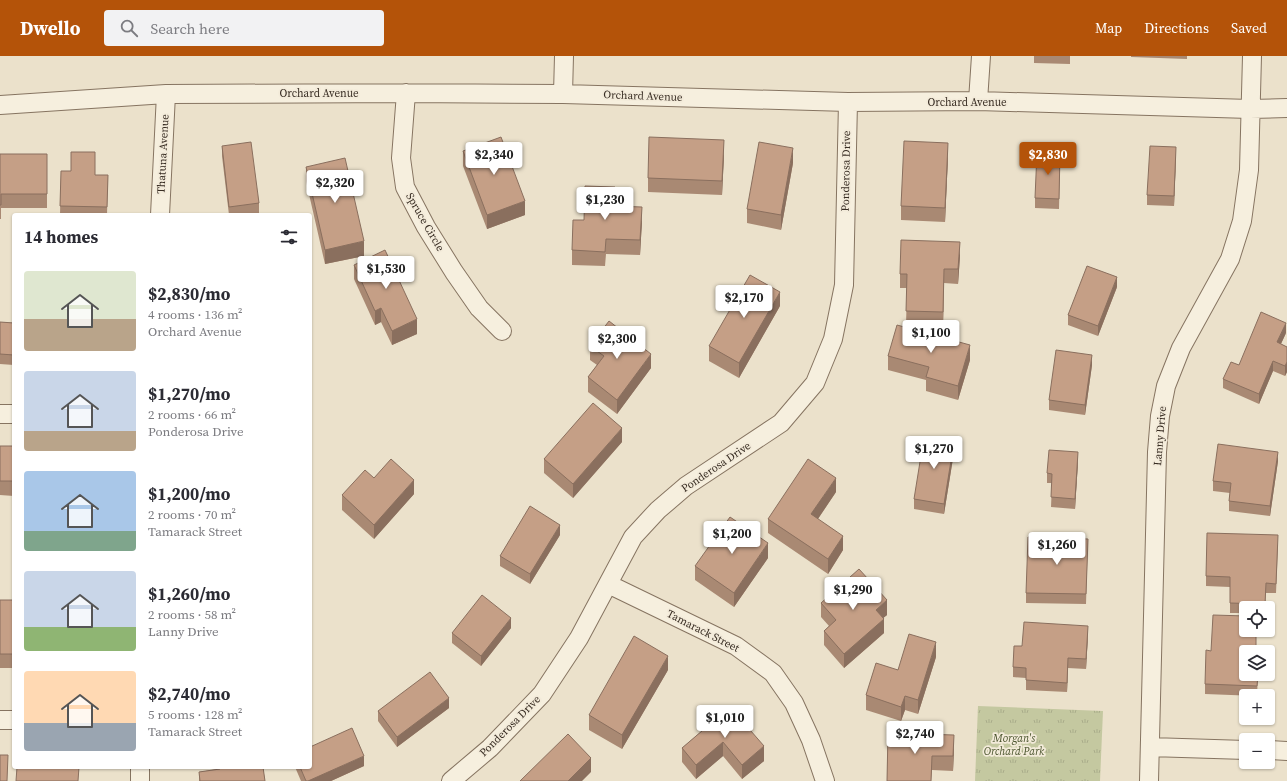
<!DOCTYPE html>
<html lang="en">
<head>
<meta charset="utf-8">
<style>
  body { margin:0; font-family:"Source Serif 4",serif; background:#f2f2f3; color:#2b2b33; height:100vh; display:flex; flex-direction:column; font-size:15px; white-space:nowrap }
  * { box-sizing:border-box; margin:0 }
  p { font-size:13px; color:#7c7c81 }
  .icon { flex:none; width:22px; height:22px; fill:none; stroke:currentColor; stroke-width:2; stroke-linecap:round; stroke-linejoin:round }
  .map { position:relative; flex:1; overflow:hidden }
  .sheet { position:absolute; left:12px; top:157px; width:300px; height:556px; display:flex; flex-direction:column; background:#fff; border-radius:4px; box-shadow:0 1px 3px #0004 }
  .sheet>* { flex:none }
  .tools { position:absolute; left:1239px; top:545px; display:grid; gap:8px }
  .tools a { display:grid; place-items:center; width:36px; height:36px; border-radius:4px; background:#fff; box-shadow:0 1px 3px #0004; font-size:20px }
  .price { position:absolute; translate:-50% -34px; padding:0 9px; border-radius:4px; background:#fff; color:#222; font-size:13px; line-height:26px; filter:drop-shadow(0 1px 2px #0008) }
  .price::after { content:''; position:absolute; left:50%; top:24px; width:12px; height:9px; margin-left:-6px; background:inherit; clip-path:polygon(0 0,100% 0,50% 100%) }
  .price.active { background:#b45309; color:#fff }
  ul { padding:0; list-style:none }
  li { display:flex; align-items:center; gap:12px; height:100px; padding:0 12px }
  li span { display:grid; place-items:center; flex:none; width:112px; height:80px; border-radius:4px; color:#555 }
  li>.icon { margin-inline-start:auto }
  span .icon { width:48px; height:48px; fill:#fffc; stroke-width:1 }
  li b { font-size:17px }
  h2 { display:flex; justify-content:space-between; align-items:center; height:48px; padding:0 12px; font-size:17px }
  header { display:flex; align-items:center; gap:24px; box-sizing:border-box; height:56px; padding:0 20px; background:#b45309; color:#fff }
  header strong { font-size:19px }
  nav { display:flex; gap:22px; margin-inline-start:auto; font-size:14px }
  .search { width:280px; height:36px; background:#f2f2f3; display:flex; align-items:center; gap:10px; box-sizing:border-box; padding:0 14px; border-radius:4px; color:#7c7c81; font-size:15px }
  .map>svg:first-child { display:block }
</style>
</head>
<body>
<header>
<strong>Dwello</strong>
<div class="search"><svg class="icon" aria-label="search" viewBox="0 0 24 24"><circle cx="10" cy="10" r="6"/><path d="M15 15l6 6"/></svg>Search here</div>
<nav><a>Map</a><a>Directions</a><a>Saved</a></nav>
</header>
<div class="map">
<svg width="1287" height="725" viewBox="0 0 1287 725">
  <defs>
    <pattern id="park-tufts" width="24" height="20" patternUnits="userSpaceOnUse"><rect width="24" height="20" fill="#c4c8a0"/><path d="M3 7l-1-3M5 7V3M7 7l1-3M15 17l-1-3M17 17v-4M19 17l1-3" fill="none" stroke="#a9ac8a"/></pattern>
  </defs>
  <rect width="100%" height="100%" fill="#ebe1cb"/>
  <path fill="url(#park-tufts)" d="M978,650L1103,655L1100,725H975Z"/>
  <g fill="none" stroke-linecap="round" stroke-linejoin="round">
    <g stroke="#867461" stroke-width="20">
      <path id="street" d="M406,37L401,102L405,131L426,171L454,216L479,252L502,275
        M563,38L564,0
        M978,45L981,0
        M0,49L166,38L406,37L563,38L848,46L978,45L1250,53L1287,52
        M160,159L166,38
        M0,358H14
        M608,528L736,590L773,617L794,647L811,684L825,725
        M0,664H14
        M1150,691L1246,694
        M1268,694L1287,695
        M140,725V711
        M451,725L490,692L542,638L579,582L633,481L658,454L686,430L781,367L815,327L833,283L844,229L848,46
        M1149,725L1157,396L1160,360L1166,330L1181,292L1230,203L1242,165L1249,114L1252,0"/>
    </g>
    <use href="#street" stroke="#f6efde" stroke-width="18"/>
  </g>
  <path fill="#a98973" d="M1034,0H1070V8L1034,7Z
    M1131,0H1187V3L1131,1Z
    M222,90L259,147V157L246,159H229L222,100Z
    M463,95L525,159L487,173L463,110Z
    M0,98H47V152H1V163H0Z
    M724,99L722,139L648,136V122Z
    M948,101L945,166L901,164V150Z
    M1176,101L1174,150L1147,149V139Z
    M793,107L781,174L747,167V153Z
    M1060,107L1059,153L1035,152V142Z
    M306,111L364,200L325,208L306,125Z
    M61,115L95,119H108L107,159H60Z
    M615,150L642,165L640,199L606,198L605,210L572,209V194L584,164Z
    M960,200L958,228L944,227L943,270L906,269L907,232H900V218Z
    M354,209L417,278L392,289L381,266L375,269L354,223Z
    M1117,231L1098,280L1068,269V259Z
    M780,250L739,322L709,305V290Z
    M0,266L14,267V309L0,308Z
    M1286,277L1281,288L1287,291V316L1285,320L1273,315L1259,348L1223,332V323L1239,309Z
    M590,290L651,312L617,358L588,336V321L597,309L590,304Z
    M888,300L970,304L958,344L926,335V324L888,314Z
    M1092,309L1085,359L1049,354V344Z
    M622,386L573,442L544,417V403Z
    M0,390H14V440L0,439Z
    M954,396L944,458L914,453V443Z
    M1278,405L1270,460L1229,455V445L1230,437L1213,435V425Z
    M1078,406L1075,453L1051,451L1052,427H1047V417Z
    M836,436L818,463L843,494L828,518L768,477V463Z
    M414,438L374,483L342,454V439Z
    M560,479L530,528L500,510V500Z
    M1088,483L1086,548L1026,547V537Z
    M1278,489L1276,537H1266L1265,552H1246V557H1230V531L1206,530V520Z
    M768,502L734,551L695,524V510Z
    M0,544H14V612H0Z
    M821,547L887,559L883,562L884,577L844,612L824,589V575L829,570L821,561Z
    M511,572L481,610L452,587V577Z
    M1246,574H1256V596H1246V600H1245V601L1258,618L1257,640L1205,638V628L1211,595Z
    M1088,579L1086,613L1068,612L1067,636L1026,634V622L1013,621V611L1022,590Z
    M936,601L918,658L905,654L901,665L866,654V639L898,614Z
    M668,614L622,693L589,674V659Z
    M730,651L764,705L742,723L723,700L696,723L682,706V692Z
    M449,652L397,691L378,665V655Z
    M888,677L954,693L953,715L932,714L931,725H887Z
    M364,710L331,725H301L295,711Z
    M218,711H263L265,725H199V716L218,713Z"/>
  <path fill="#8a6f5e" d="M724,84V99L722,139V125Z
    M948,87V101L945,166V152Z
    M1176,91V101L1174,150V140Z
    M793,92V107L781,174V159Z
    M525,145V159L487,173V159Z
    M642,151V165L640,199V184Z
    M364,185V200L325,208V194Z
    M960,186V200L958,228V213Z
    M944,213V227L943,270V256Z
    M1117,221V231L1098,280V270Z
    M780,236V250L739,322V307Z
    M381,252V266L375,269V255Z
    M417,263V278L392,289V275Z
    M1286,267V277L1277,296V286Z
    M970,289V304L958,344V330Z
    M651,298V312L617,358V344Z
    M1092,299V309L1085,359V349Z
    M1273,305V315L1259,348V338Z
    M1287,306V316L1285,320V310Z
    M622,372V386L573,442V428Z
    M954,386V396L944,458V448Z
    M1078,396V406L1075,453V443Z
    M1278,396V405L1270,460V450Z
    M836,422V436L811,473V458Z
    M414,424V438L374,483V469Z
    M560,469V479L530,528V518Z
    M843,480V494L828,518V503Z
    M768,487V502L734,551V537Z
    M887,544V559L876,568V554Z
    M511,562V572L481,610V600Z
    M884,563V577L844,612V598Z
    M1088,570V579L1086,613V603Z
    M936,586V601L918,658V644Z
    M668,600V614L622,693V679Z
    M1068,602V612L1067,636V627Z
    M905,640V654L901,665V651Z
    M449,642V652L397,691V681Z
    M954,679V693L953,715V700Z
    M723,686V700L696,723V709Z
    M764,690V705L742,723V709Z
    M364,700V710L331,725H308Z
    M591,702V716L582,725H568Z"/>
  <path fill="#c59f86" stroke="#8a6f5e" d="M501,81L525,145L487,159L463,95Z
    M649,81L724,84L722,125L648,122Z
    M904,85L948,87L945,152L901,150Z
    M251,86L259,147L229,151L222,90Z
    M759,86L793,92L781,159L747,153Z
    M1150,90L1176,91L1174,140L1147,139Z
    M71,96H95V119H108L107,151L60,150L61,115H71Z
    M1037,96L1060,97L1059,143L1035,142Z
    M0,98H47V138H1V149H0Z
    M345,102L364,185L325,194L306,111Z
    M585,130L615,131L614,150L642,151L640,184L606,183L605,196L572,194L573,164H584Z
    M901,184L960,186L958,213H944L943,256L906,255L907,218H900Z
    M385,194L417,263L392,275L381,252L375,255L354,209Z
    M1087,210L1117,221L1098,270L1068,259Z
    M750,219L780,236L739,307L709,290Z
    M1261,256L1286,267L1277,286L1287,291V306L1285,310L1273,305L1259,338L1223,323L1231,306L1239,309Z
    M609,265L651,298L617,344L588,321L604,300L590,290Z
    M0,266L14,267V299L0,298Z
    M897,269L970,289L958,330L926,321L929,311L888,300Z
    M1056,294L1092,299L1085,349L1049,344Z
    M593,347L622,372L573,428L544,403Z
    M924,381L954,386L944,448L914,443Z
    M1218,388L1278,396L1270,450L1229,445L1231,427L1213,425Z
    M0,390H14V425H0Z
    M1049,394L1078,396L1075,443L1051,441L1052,418L1047,417Z
    M391,403L414,424L374,469L342,439L365,414L374,422Z
    M808,403L836,422L811,458L843,480L828,503L768,463Z
    M530,450L560,469L530,518L500,500Z
    M730,461L768,487L734,537L695,510Z
    M1207,477L1278,479L1276,528L1266,527L1265,548L1230,547V521L1206,520Z
    M1028,481L1088,483L1086,538L1026,537Z
    M859,513L887,544L876,554L884,563L844,598L824,575L836,564L821,547Z
    M482,539L511,562L481,600L452,577Z
    M0,544H14V598H0Z
    M1213,559L1246,560V574H1256V591H1245V601H1246V618H1258L1257,630L1205,628L1206,594L1211,595Z
    M1024,566L1088,570L1086,603L1068,602L1067,627L1026,624V612L1013,611L1014,590H1022Z
    M909,578L936,586L918,644L905,640L901,651L866,639L876,607L898,614Z
    M634,580L668,600L622,679L589,659Z
    M430,616L449,642L397,681L378,655Z
    M730,651L764,690L742,709L723,686L696,709L682,692Z
    M352,672L364,700L308,725H306L300,711H310V691Z
    M888,677L954,679L953,700H932L931,725H887Z
    M568,678L591,702L568,725H520Z
    M0,699H8L7,725H0Z
    M17,711H79L78,725H16Z
    M220,711H263L265,725H200L199,716L220,713Z"/>
  <g text-anchor="middle" dominant-baseline="central" stroke-width="3.5" stroke-linejoin="round" paint-order="stroke">
    <g font-size="11" fill="#382d23" stroke="#f3ebda">
      <text x="319" y="37">Orchard Avenue</text>
      <text transform="translate(643 40) rotate(2)">Orchard Avenue</text>
      <text x="967" y="46">Orchard Avenue</text>
      <text transform="translate(163 98) rotate(-87)">Thatuna Avenue</text>
      <text transform="translate(846 115) rotate(-89)">Ponderosa Drive</text>
      <text transform="translate(425 166) rotate(60)">Spruce Circle</text>
      <text transform="translate(1160 380) rotate(-85)">Lanny Drive</text>
      <text transform="translate(716 411) rotate(-34)">Ponderosa Drive</text>
      <text transform="translate(703 575) rotate(27)">Tamarack Street</text>
      <text transform="translate(510 670) rotate(-45)">Ponderosa Drive</text>
    </g>
    <g font-size="11" font-style="italic" fill="#49532c" stroke="#f3ebda">
      <text x="1014" y="682">Morgan's<tspan x="1014" dy="13">Orchard Park</tspan></text>
    </g>
  </g>
</svg>
<div class="tools">
<a><svg class="icon" aria-label="locate" viewBox="0 0 24 24"><circle cx="12" cy="12" r="6"/><path d="M12 2v4M12 18v4M2 12h4M18 12h4"/></svg></a>
<a><svg class="icon" aria-label="layers" viewBox="0 0 24 24"><path d="M12 4l9 5-9 5-9-5zM3 14l9 5 9-5"/></svg></a>
<a>+</a>
<a>−</a>
</div>
<b class="price" style="left:494px;top:120px">$2,340</b>
<b class="price active" style="left:1048px;top:120px">$2,830</b>
<b class="price" style="left:335px;top:148px">$2,320</b>
<b class="price" style="left:605px;top:165px">$1,230</b>
<b class="price" style="left:386px;top:234px">$1,530</b>
<b class="price" style="left:744px;top:263px">$2,170</b>
<b class="price" style="left:931px;top:298px">$1,100</b>
<b class="price" style="left:617px;top:304px">$2,300</b>
<b class="price" style="left:934px;top:414px">$1,270</b>
<b class="price" style="left:732px;top:499px">$1,200</b>
<b class="price" style="left:1057px;top:510px">$1,260</b>
<b class="price" style="left:853px;top:555px">$1,290</b>
<b class="price" style="left:725px;top:683px">$1,010</b>
<b class="price" style="left:915px;top:699px">$2,740</b>
<section class="sheet">
<h2>14 homes<svg class="icon" aria-label="filters" viewBox="0 0 24 24"><path d="M4 7h16M4 17h16"/><circle cx="9" cy="7" r="2"/><circle cx="15" cy="17" r="2"/></svg></h2>
<ul>
<li><span style="background:linear-gradient(#dfe7d0 60%,#b9a48a 0)"><svg class="icon" aria-label="home" viewBox="0 0 24 24"><path d="M3 11l9-7 9 7M6 9v11h12V9"/></svg></span><div><b>$2,830/mo</b><p>4 rooms · 136 m²</p><p>Orchard Avenue</p></div></li>
<li><span style="background:linear-gradient(#c9d6e8 75%,#b9a48a 0)"><svg class="icon" aria-label="home" viewBox="0 0 24 24"><path d="M3 11l9-7 9 7M6 9v11h12V9"/></svg></span><div><b>$1,270/mo</b><p>2 rooms · 66 m²</p><p>Ponderosa Drive</p></div></li>
<li><span style="background:linear-gradient(#a9c7e8 75%,#7fa58c 0)"><svg class="icon" aria-label="home" viewBox="0 0 24 24"><path d="M3 11l9-7 9 7M6 9v11h12V9"/></svg></span><div><b>$1,200/mo</b><p>2 rooms · 70 m²</p><p>Tamarack Street</p></div></li>
<li><span style="background:linear-gradient(#c9d6e8 70%,#8fb573 0)"><svg class="icon" aria-label="home" viewBox="0 0 24 24"><path d="M3 11l9-7 9 7M6 9v11h12V9"/></svg></span><div><b>$1,260/mo</b><p>2 rooms · 58 m²</p><p>Lanny Drive</p></div></li>
<li><span style="background:linear-gradient(#ffd9b3 65%,#9aa5b1 0)"><svg class="icon" aria-label="home" viewBox="0 0 24 24"><path d="M3 11l9-7 9 7M6 9v11h12V9"/></svg></span><div><b>$2,740/mo</b><p>5 rooms · 128 m²</p><p>Tamarack Street</p></div></li>
</ul>
</section>
</div>
</body>
</html>
